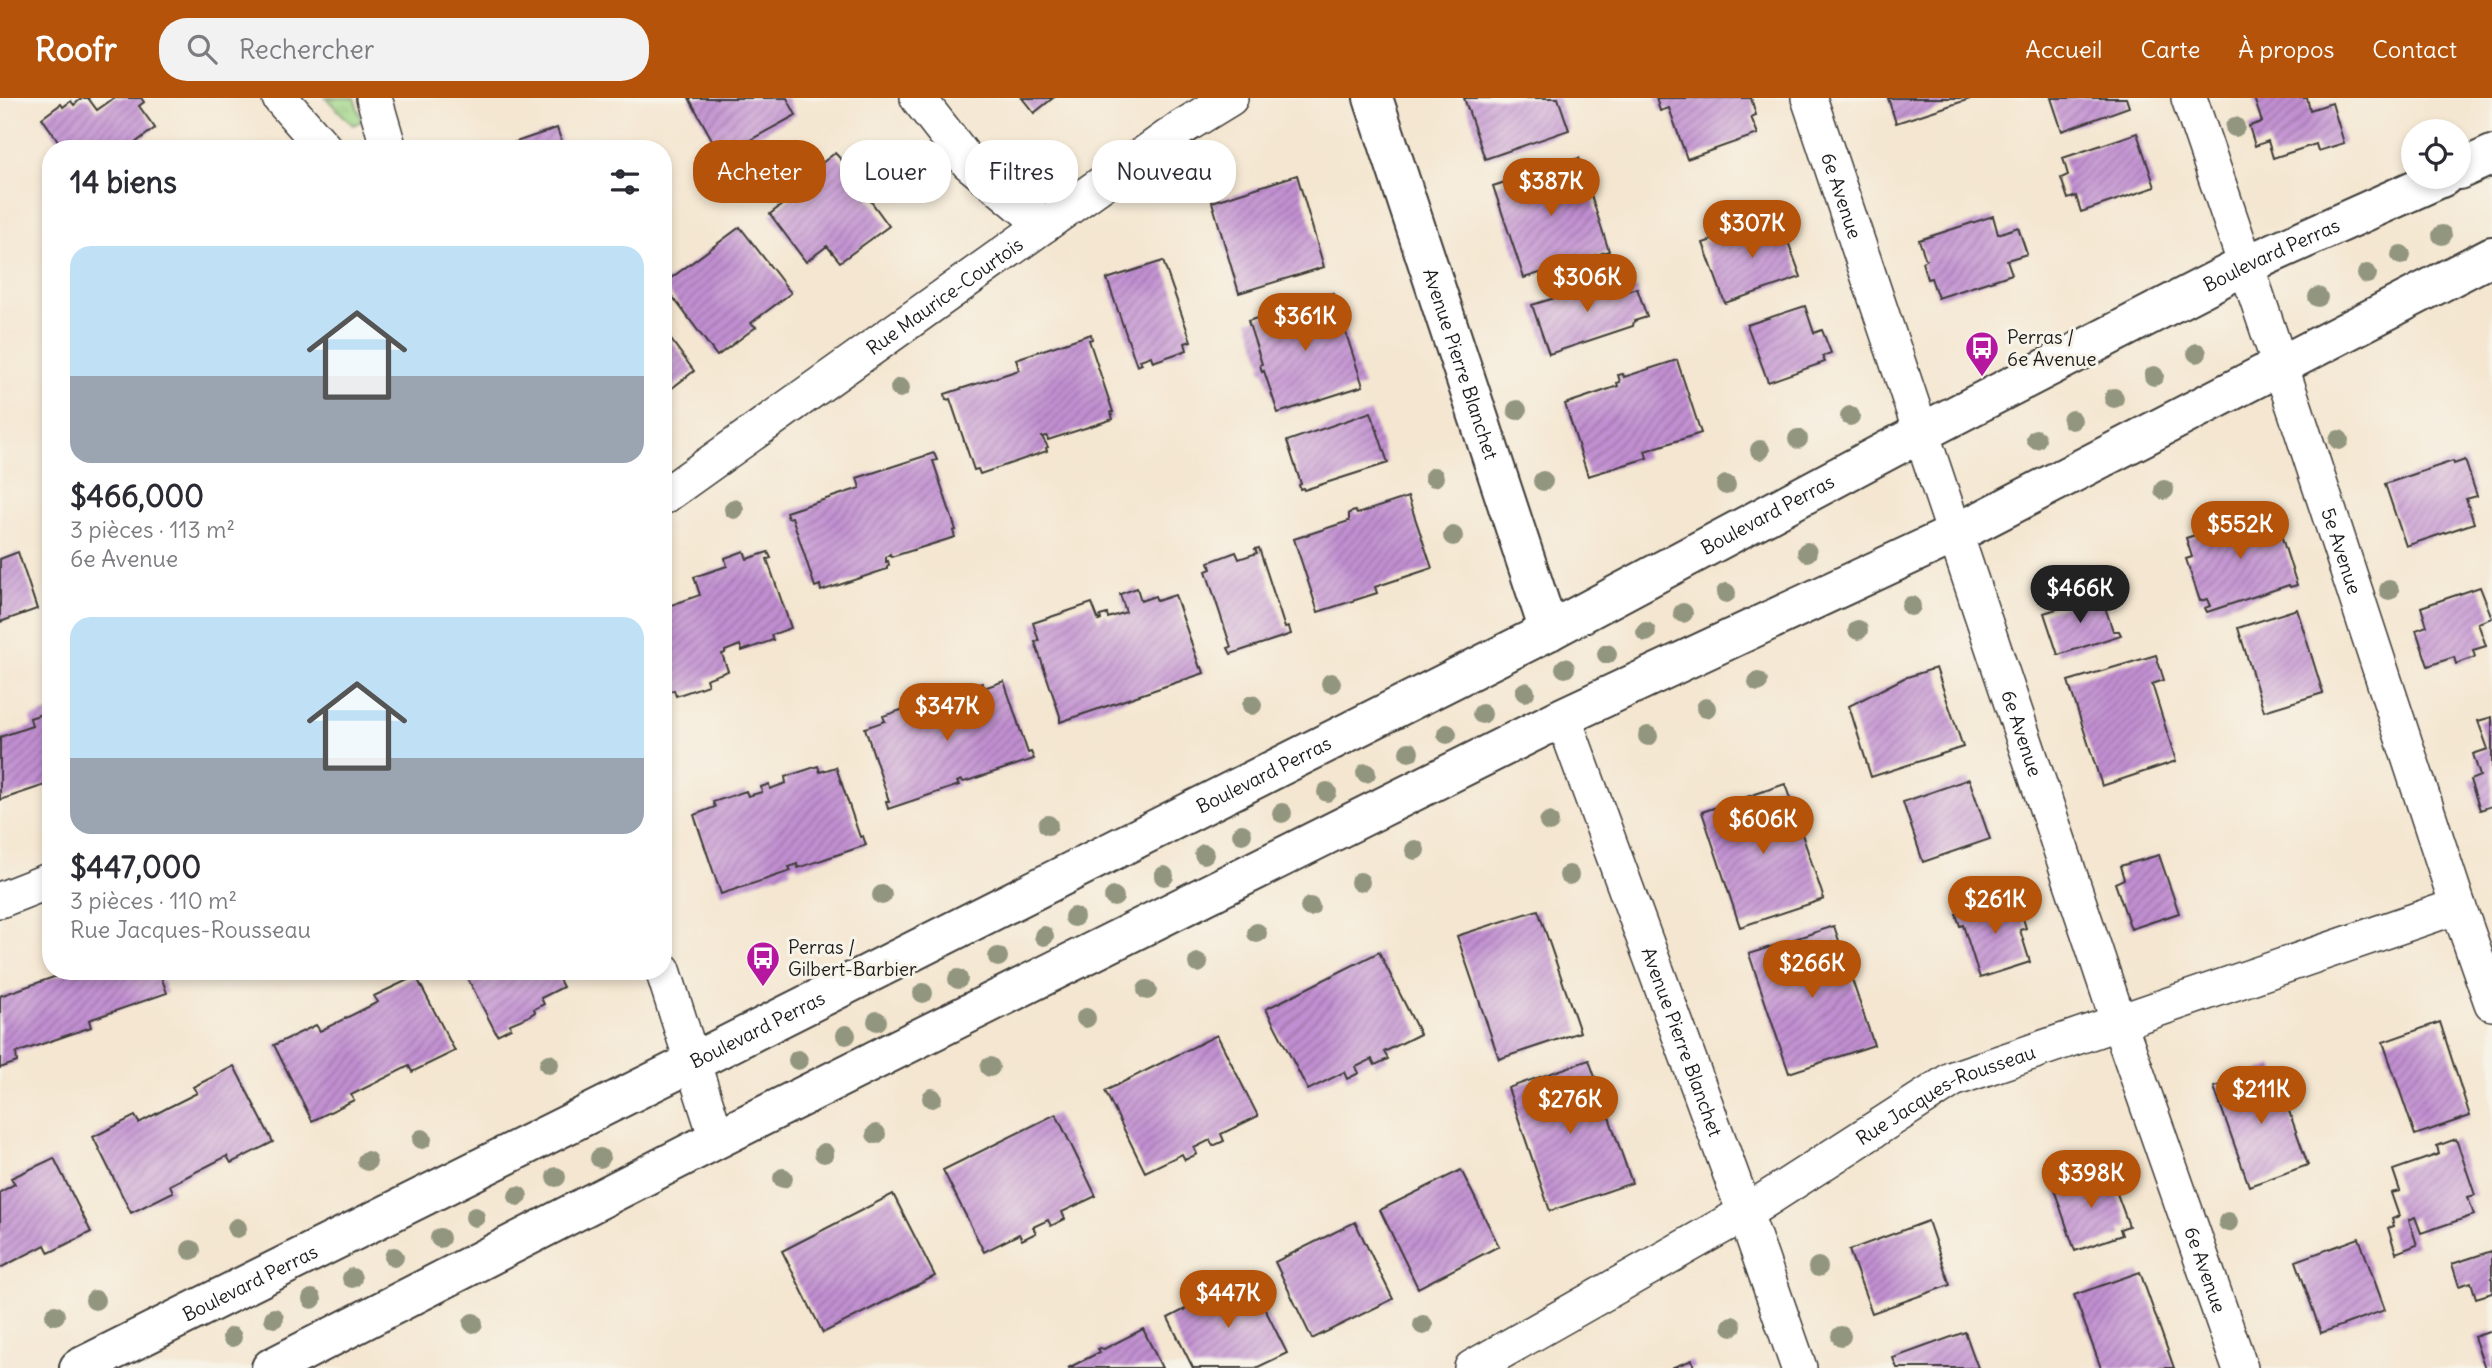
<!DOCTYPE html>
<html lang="fr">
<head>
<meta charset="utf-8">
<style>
  body { margin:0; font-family:Delius,sans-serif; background:#f2f2f3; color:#2b2b33; height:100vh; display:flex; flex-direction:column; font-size:26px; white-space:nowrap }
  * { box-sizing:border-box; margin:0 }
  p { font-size:23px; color:#7c7c81 }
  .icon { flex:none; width:38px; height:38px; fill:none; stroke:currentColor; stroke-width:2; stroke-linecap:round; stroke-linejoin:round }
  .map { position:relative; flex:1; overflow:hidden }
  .sheet { position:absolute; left:42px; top:42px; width:630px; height:840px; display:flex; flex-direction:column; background:#fff; border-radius:28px; box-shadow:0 4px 10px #0003 }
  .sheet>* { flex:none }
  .hud { position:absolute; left:693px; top:42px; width:665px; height:63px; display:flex; gap:14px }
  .tools { position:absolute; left:2401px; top:21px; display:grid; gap:14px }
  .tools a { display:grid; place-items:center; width:70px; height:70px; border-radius:50%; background:#fff; box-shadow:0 4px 10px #0003; font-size:35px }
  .price { position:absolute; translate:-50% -60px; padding:0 16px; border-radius:24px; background:#b45309; color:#fff; font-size:23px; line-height:46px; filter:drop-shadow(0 2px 4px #0008) }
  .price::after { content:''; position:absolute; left:50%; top:42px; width:21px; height:16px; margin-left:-10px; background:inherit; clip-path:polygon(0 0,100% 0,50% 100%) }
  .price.active { background:#222; color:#fff }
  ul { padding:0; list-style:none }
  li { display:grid; align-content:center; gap:14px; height:371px; padding:0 28px }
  li span { display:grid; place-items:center; height:217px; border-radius:21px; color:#555 }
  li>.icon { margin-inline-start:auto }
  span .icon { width:126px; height:126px; fill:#fffc; stroke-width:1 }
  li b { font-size:30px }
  h2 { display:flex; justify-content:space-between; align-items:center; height:84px; padding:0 28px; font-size:30px }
  .pill { padding:0 24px; border-radius:28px; background:#fff; box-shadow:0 4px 10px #0003; font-size:24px; line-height:63px }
  .pill.active { background:#b45309; color:#fff }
  header { display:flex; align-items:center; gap:42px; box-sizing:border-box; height:98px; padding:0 35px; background:#b45309; color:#fff }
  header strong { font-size:33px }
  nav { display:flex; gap:38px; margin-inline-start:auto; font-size:24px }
  .search { width:490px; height:63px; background:#f2f2f3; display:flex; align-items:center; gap:18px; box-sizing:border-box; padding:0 24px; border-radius:28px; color:#7c7c81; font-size:26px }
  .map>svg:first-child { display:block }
</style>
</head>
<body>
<header>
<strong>Roofr</strong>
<div class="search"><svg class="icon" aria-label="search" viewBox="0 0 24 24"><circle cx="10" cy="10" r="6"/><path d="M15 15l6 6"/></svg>Rechercher</div>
<nav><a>Accueil</a><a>Carte</a><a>À propos</a><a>Contact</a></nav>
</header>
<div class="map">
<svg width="2492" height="1270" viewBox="0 0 2492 1270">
  <defs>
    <pattern id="grass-tufts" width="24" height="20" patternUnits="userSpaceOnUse" patternTransform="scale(1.75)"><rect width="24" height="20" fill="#9ed587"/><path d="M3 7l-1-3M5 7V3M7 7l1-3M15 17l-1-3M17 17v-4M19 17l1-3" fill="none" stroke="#88b674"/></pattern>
    <pattern id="building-hatch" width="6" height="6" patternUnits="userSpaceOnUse" patternTransform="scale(1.75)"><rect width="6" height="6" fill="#c18fd1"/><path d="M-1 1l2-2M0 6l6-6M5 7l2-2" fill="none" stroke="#9c74a9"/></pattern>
  </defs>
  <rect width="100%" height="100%" fill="#f7f3e8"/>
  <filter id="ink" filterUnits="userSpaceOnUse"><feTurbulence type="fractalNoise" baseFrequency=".0143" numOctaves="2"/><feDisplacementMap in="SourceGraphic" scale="14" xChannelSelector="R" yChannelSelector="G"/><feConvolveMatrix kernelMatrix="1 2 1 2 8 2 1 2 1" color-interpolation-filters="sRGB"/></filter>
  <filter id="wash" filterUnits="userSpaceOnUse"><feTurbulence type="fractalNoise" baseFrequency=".00686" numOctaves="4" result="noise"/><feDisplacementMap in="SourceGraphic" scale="28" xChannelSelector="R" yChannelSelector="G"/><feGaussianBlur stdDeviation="1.57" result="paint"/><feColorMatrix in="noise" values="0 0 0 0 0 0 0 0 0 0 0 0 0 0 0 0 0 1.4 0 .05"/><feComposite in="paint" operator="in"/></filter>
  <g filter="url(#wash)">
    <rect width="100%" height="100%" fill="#f4e6d0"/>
    <path fill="url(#grass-tufts)" stroke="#5d7852" stroke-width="2" d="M326,0H354L362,23L353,27Z"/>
    <g id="blocks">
      <path fill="url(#building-hatch)" d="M82,0H88L97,12L114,0H141L144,4L139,8L155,30L127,51H64L42,20L61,6L63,9L71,3L74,7Z
        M689,0H787L796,17L721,58Z
        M1022,0H1053L1034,15Z
        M1464,0H1558L1569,32L1485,61Z
        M1656,0H1751L1756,17L1751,19L1758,36L1687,61L1669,10L1660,13Z
        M1888,0H1970V1L1896,25Z
        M2051,0H2126L2129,9L2062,33Z
        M2254,0H2307L2310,12L2332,5L2344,45L2318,53L2316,46L2273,60L2268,43L2255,48L2249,28L2262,24Z
        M557,30L564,51H498V50Z
        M2137,35L2155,89L2081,114L2076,98L2068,101L2061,80L2068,77L2063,60Z
        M835,55L853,74L851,76L889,128L840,164L827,148L806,164L770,116L791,100L779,78L804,59L814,71Z
        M1579,60L1609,153L1524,180L1493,88Z
        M1297,77L1324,169L1239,195L1212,104Z
        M1993,118L1998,136L2018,129L2027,156L2007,162L2012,176L1938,200L1931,180L1927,181L1922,164L1926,162L1919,142Z
        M1779,119L1801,179L1725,205L1703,145Z
        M740,129L791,195L751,225L756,229L717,258L663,186Z
        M1163,163L1191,243L1185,245L1187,252L1153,264L1151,258L1140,262L1142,266L1137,268L1107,181Z
        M1617,179L1622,195L1637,190L1647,219L1634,223L1633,228L1549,256L1532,207L1561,198L1560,193L1579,187L1580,191Z
        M1333,195L1363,288L1278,315L1264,273L1262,274L1260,267L1262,266L1248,223Z
        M1805,208L1814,235L1822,232L1831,255L1822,258L1825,264L1768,284L1747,227Z
        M663,231L694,273L663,297Z
        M1091,236L1092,241L1089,242L1113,314H1111L1113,321L1048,342L1047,338L1042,339L1048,349L1046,350L1047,353L980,376L978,371L974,372L950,301L946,302L945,296L1019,272L1016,261Z
        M1677,262L1701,335L1645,353L1647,360L1588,378L1565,306L1618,288L1617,285L1620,284L1618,277L1623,276L1624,279Z
        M1371,314L1388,365L1304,392L1303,390L1300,391L1299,387L1301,386L1287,343Z
        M934,355L937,362L933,363L956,432L953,433L955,439L891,459L890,456L886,459V464L888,463L889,467L887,468V471L821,493L820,487L815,489L792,419L788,420L786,414L860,390L857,380Z
        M2465,362L2477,398L2466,401L2474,425L2406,448L2385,386L2453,363L2454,366Z
        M1408,399L1432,470L1375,489L1377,495L1318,514L1294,441L1349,423V415L1355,413L1357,416Z
        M2273,412L2297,487L2290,489L2289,487L2207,514L2205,510L2210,508L2207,501L2200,503L2186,461L2192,459L2186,440Z
        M1259,450L1285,530L1289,529L1291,536L1231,556L1228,550L1231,549L1206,473L1211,471L1209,464L1236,454L1239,461L1257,455L1255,451Z
        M744,453L747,461L768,454L771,460L767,461L791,530L771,537L773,542L742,553L740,547L725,553V555L722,556L728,573L706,581L708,587L676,598L674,592L666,594L663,586V510L700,497L694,479L727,468L725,460Z
        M18,454L37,511L0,524V461Z
        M2480,489L2492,520L2478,525L2486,548L2473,552L2475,559L2456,566L2454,559L2428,568L2416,532L2427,528L2421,509Z
        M1137,490L1141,503L1155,498L1157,503L1175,497L1200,570L1202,569L1204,575L1060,624V618L1035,544L1039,543L1033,525L1092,505L1099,523L1101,522L1100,518L1107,516L1108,520L1126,514L1120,496Z
        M2101,497L2113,533H2119L2121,537L2058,557L2044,515Z
        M2297,511L2323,595L2264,613L2238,530Z
        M2156,557L2164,582L2152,586L2176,663L2102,688L2068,583Z
        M1936,570L1963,649L1871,679L1849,608L1904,580Z
        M1004,583L1028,655L1031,654L1034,661L964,684L961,682L957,684L959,687L888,711L886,703H889L865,630L885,623L883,618L913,608L916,615L932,609L930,604L936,602L938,607L954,601L953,595L982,585L984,590Z
        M51,613V685L0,702V639L32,628L30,620Z
        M2492,619V708L2480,712L2470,682L2480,678L2473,656L2488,651L2478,623Z
        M818,668L820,674L836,669L860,739L863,738L866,747L798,770L797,766L789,769L791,773L721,796L694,717L715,709L713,704L746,693L748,698L762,694L761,689L769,686L770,691L786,685L785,679Z
        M1969,681L1990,741L1923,764L1903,704Z
        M1785,686L1824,801L1740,829L1702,714Z
        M2159,757L2179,815L2131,831L2115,785L2124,781L2120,768Z
        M2009,798L2013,813L2020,811L2026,830L2020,832L2030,864L1980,880L1963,827L1960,828L1956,816Z
        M1538,812L1580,934L1499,961L1457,838Z
        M1834,828L1874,947L1789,975L1749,856Z
        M1379,854L1420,936L1384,954L1388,961L1375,967L1372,961L1356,969L1359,975L1347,981L1344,974L1308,992L1266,911Z
        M71,873H159L167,895L89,922L91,929L16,955L17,964L0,970V898Z
        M464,873H555L563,889L541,900L544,906L534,911L535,914L527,919L510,926L511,930L497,937Z
        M416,878L455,953L412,974L409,968L351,997L354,1002L312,1023L274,947L316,927L320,933L378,904L374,898Z
        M2440,924L2470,1018L2415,1037L2383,944Z
        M1217,937L1258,1018L1221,1036L1224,1043L1213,1048L1210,1042L1194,1050L1197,1056L1185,1062L1182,1056L1145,1074L1105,993Z
        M1589,962L1632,1085L1550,1113L1508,990Z
        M234,968L273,1044L231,1065L227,1058L170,1087L173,1094L131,1115L93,1039L135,1018L139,1025L167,1010L197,995L193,989Z
        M2273,968L2308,1067L2249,1088L2214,989Z
        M1056,1016L1096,1098L1062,1114L1065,1121L1051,1128L1048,1122L1033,1129L1036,1135L1022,1142L1019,1136L984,1154L943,1072Z
        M2456,1041L2475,1097L2468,1099L2474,1117L2421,1135L2415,1119L2409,1122L2417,1147L2396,1155L2388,1130L2394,1128L2392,1121L2399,1118L2391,1095L2400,1093L2393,1072L2439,1056L2437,1048Z
        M54,1060L91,1134L49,1155L45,1147L0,1170V1094L15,1086L11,1080Z
        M2100,1071L2105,1088L2113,1085L2129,1128L2120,1131L2122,1137L2075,1153L2053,1088Z
        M1461,1072L1499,1148L1418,1190L1380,1112Z
        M893,1096L935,1178L823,1235L782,1153Z
        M1928,1123L1950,1187L1872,1215L1849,1152Z
        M1355,1124L1393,1201L1312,1241L1275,1164Z
        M2359,1140L2385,1212L2321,1235L2296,1163Z
        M2492,1153V1195L2476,1200L2471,1184L2459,1188L2452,1166Z
        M2140,1174L2174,1270H2101L2074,1197Z
        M1249,1179L1287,1255L1256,1270H1193L1168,1220L1205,1201L1203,1198L1210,1195L1212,1198Z
        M1143,1231L1162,1270H1068L1100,1254L1098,1251L1100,1250L1104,1251Z
        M2492,1233V1270H2485L2474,1239Z
        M1965,1234L1978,1270H1897L1893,1260Z
        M1692,1262L1694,1270H1671Z"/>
    </g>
  </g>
  <g filter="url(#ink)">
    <use href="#blocks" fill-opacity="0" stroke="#3c3a37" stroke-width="2"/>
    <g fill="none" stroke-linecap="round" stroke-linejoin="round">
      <g stroke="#3c3a37" stroke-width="38">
        <g id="minor">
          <path d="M280,0L325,51"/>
          <path d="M374,0L389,51"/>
          <path d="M918,0L968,64L1044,127"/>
          <path id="s1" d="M1809,0L2119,925L2240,1270"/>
          <path id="s2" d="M2189,0L2296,314L2458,808L2492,905"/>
          <path id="s3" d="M663,399L1044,127L1181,30L1230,0"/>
          <path id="s4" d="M1563,619L1745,1115L1799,1270"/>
          <path d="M0,802L51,782"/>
          <path d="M663,872L717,1041"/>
          <path id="s5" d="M1472,1270L1745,1115L1953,981L2458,808"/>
        </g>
      </g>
      <g stroke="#3c3a37" stroke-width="42">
        <g id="tertiary">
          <path id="s6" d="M1373,0L1549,533"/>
        </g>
      </g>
      <g stroke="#3c3a37" stroke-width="42">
        <g id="secondary">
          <path d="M2459,72L2492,57"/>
          <path id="s7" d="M79,1270L693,964L1549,533L1890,351L2246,167L2443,79"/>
          <path d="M271,1270L717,1041L1563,619L1957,435L2492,158"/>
        </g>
      </g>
      <use href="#minor" stroke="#fff" stroke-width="35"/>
      <use href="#tertiary" stroke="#fff" stroke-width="38"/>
      <use href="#secondary" stroke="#fff" stroke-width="38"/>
    </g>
    <g fill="#93967f">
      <circle cx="2235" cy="29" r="10"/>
      <circle cx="2442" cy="137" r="10"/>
      <circle cx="2401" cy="157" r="10"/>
      <circle cx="2367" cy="176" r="10"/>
      <circle cx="2318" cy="199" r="10"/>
      <circle cx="2197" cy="255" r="10"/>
      <circle cx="2154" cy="278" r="10"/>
      <circle cx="900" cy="290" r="10"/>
      <circle cx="2114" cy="300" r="10"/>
      <circle cx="1517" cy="312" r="10"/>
      <circle cx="1850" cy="318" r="10"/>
      <circle cx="2072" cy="322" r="10"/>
      <circle cx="1798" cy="341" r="10"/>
      <circle cx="2036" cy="341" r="10"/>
      <circle cx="2339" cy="342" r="10"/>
      <circle cx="1760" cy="352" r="10"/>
      <circle cx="1434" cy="379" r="10"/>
      <circle cx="1543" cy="383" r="10"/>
      <circle cx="1726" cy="387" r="10"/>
      <circle cx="2164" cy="392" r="10"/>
      <circle cx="734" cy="411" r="10"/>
      <circle cx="1453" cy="438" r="10"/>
      <circle cx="1807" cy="454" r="10"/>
      <circle cx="2389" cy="492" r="10"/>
      <circle cx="1726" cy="495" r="10"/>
      <circle cx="1911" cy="508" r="10"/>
      <circle cx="1683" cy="515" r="10"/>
      <circle cx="1858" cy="532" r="10"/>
      <circle cx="1646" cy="534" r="10"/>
      <circle cx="1607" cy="556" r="10"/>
      <circle cx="1565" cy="570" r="10"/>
      <circle cx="1758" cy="584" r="10"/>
      <circle cx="1331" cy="585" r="10"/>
      <circle cx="1525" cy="594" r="10"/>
      <circle cx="1252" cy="607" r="10"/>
      <circle cx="1706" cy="610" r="10"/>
      <circle cx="1482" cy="616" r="10"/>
      <circle cx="1447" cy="636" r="10"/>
      <circle cx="1648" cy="638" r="10"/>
      <circle cx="1409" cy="654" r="10"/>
      <circle cx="1366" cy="675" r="10"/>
      <circle cx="1327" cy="694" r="10"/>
      <circle cx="1282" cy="715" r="10"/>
      <circle cx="1549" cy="724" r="10"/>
      <circle cx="1048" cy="727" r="10"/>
      <circle cx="1242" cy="736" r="10"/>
      <circle cx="1415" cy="752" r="10"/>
      <circle cx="1204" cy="756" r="10"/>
      <circle cx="1569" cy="777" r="10"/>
      <circle cx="1164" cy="778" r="10"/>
      <circle cx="1360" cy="784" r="10"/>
      <circle cx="882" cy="797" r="10"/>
      <circle cx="1114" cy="799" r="10"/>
      <circle cx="1310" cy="809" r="10"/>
      <circle cx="1074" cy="819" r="10"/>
      <circle cx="1257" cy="835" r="10"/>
      <circle cx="1044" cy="838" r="10"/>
      <circle cx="998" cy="859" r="10"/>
      <circle cx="1198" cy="865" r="10"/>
      <circle cx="958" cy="881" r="10"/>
      <circle cx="1147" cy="892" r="10"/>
      <circle cx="923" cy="895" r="10"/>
      <circle cx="1086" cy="920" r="10"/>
      <circle cx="877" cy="923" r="10"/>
      <circle cx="846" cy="937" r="10"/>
      <circle cx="798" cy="962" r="10"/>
      <circle cx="549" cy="966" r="10"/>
      <circle cx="990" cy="969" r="10"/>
      <circle cx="932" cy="1000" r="10"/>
      <circle cx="876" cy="1036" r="10"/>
      <circle cx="422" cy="1041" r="10"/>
      <circle cx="824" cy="1055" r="10"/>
      <circle cx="600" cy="1060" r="10"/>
      <circle cx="367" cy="1063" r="10"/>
      <circle cx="556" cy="1079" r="10"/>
      <circle cx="783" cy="1080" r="10"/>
      <circle cx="518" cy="1098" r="10"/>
      <circle cx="475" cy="1119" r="10"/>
      <circle cx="2228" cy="1124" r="10"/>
      <circle cx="237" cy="1130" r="10"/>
      <circle cx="440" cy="1140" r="10"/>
      <circle cx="191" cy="1152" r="10"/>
      <circle cx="394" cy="1159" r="10"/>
      <circle cx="1818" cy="1169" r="10"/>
      <circle cx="352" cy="1180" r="10"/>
      <circle cx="312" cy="1201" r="10"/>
      <circle cx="95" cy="1202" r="10"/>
      <circle cx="55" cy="1217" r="10"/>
      <circle cx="274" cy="1220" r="10"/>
      <circle cx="473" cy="1225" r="10"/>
      <circle cx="1423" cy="1227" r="10"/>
      <circle cx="1732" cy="1228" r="10"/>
      <circle cx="1841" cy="1238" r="10"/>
      <circle cx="232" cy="1239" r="10"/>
    </g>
  </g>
  <defs>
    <g id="bus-pin" transform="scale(1.75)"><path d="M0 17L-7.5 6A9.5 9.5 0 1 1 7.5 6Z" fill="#b5179e" stroke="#f7f3e8"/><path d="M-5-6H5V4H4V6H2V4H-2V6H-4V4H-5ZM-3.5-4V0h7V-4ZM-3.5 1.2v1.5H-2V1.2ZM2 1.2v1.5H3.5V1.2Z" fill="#fff"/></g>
  </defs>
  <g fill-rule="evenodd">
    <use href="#bus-pin" x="1982" y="250"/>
    <use href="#bus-pin" x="763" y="860"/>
  </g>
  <g text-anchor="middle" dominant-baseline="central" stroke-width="6" stroke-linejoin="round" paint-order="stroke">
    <g font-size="19" fill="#1c1c1c" stroke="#f7f3e8">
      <text stroke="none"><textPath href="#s1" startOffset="103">6e Avenue</textPath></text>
      <text stroke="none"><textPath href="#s7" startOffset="2459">Boulevard Perras</textPath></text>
      <text stroke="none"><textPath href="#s3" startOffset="346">Rue Maurice-Courtois</textPath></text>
      <text stroke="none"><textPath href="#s6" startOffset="280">Avenue Pierre Blanchet</textPath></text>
      <text stroke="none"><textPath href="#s7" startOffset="1892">Boulevard Perras</textPath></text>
      <text stroke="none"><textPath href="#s2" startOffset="478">5e Avenue</textPath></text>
      <text stroke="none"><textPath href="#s1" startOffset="670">6e Avenue</textPath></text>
      <text stroke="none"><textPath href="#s7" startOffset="1325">Boulevard Perras</textPath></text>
      <text stroke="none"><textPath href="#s7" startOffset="758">Boulevard Perras</textPath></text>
      <text stroke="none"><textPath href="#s4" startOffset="346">Avenue Pierre Blanchet</textPath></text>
      <text stroke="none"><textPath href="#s5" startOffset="548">Rue Jacques-Rousseau</textPath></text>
      <text stroke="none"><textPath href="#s1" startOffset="1237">6e Avenue</textPath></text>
      <text stroke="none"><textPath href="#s7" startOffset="191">Boulevard Perras</textPath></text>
    </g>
    <g font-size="19" fill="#1c1c1c" stroke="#f7f3e8" text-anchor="start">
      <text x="2007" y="239">Perras /<tspan x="2007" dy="22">6e Avenue</tspan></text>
      <text x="788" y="849">Perras /<tspan x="788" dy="22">Gilbert-Barbier</tspan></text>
    </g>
  </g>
</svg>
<div class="tools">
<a><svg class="icon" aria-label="locate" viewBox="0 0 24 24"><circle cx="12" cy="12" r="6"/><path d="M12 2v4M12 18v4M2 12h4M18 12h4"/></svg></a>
</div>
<b class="price" style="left:1551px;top:120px">$387K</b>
<b class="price" style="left:1752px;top:162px">$307K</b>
<b class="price" style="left:1587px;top:216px">$306K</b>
<b class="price" style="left:1305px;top:255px">$361K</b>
<b class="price" style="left:2240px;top:463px">$552K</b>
<b class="price active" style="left:2080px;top:527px">$466K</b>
<b class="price" style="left:947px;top:645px">$347K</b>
<b class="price" style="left:1763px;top:758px">$606K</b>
<b class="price" style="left:1995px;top:838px">$261K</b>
<b class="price" style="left:1812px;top:902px">$266K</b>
<b class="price" style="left:2261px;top:1028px">$211K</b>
<b class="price" style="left:1570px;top:1038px">$276K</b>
<b class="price" style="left:2091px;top:1112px">$398K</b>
<b class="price" style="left:1228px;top:1232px">$447K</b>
<div class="hud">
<a class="pill active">Acheter</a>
<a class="pill">Louer</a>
<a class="pill">Filtres</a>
<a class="pill">Nouveau</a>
</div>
<section class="sheet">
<h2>14 biens<svg class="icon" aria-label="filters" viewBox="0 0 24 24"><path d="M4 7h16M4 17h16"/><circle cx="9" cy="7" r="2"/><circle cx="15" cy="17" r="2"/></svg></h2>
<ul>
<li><span style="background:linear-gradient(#bfe0f5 60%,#9aa5b1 0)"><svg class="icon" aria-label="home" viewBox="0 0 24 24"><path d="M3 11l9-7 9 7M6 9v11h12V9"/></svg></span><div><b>$466,000</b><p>3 pièces · 113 m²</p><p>6e Avenue</p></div></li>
<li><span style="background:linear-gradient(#bfe0f5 65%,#9aa5b1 0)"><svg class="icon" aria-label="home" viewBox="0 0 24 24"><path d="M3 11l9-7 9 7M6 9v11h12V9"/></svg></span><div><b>$447,000</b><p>3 pièces · 110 m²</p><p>Rue Jacques-Rousseau</p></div></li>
</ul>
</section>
</div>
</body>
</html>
